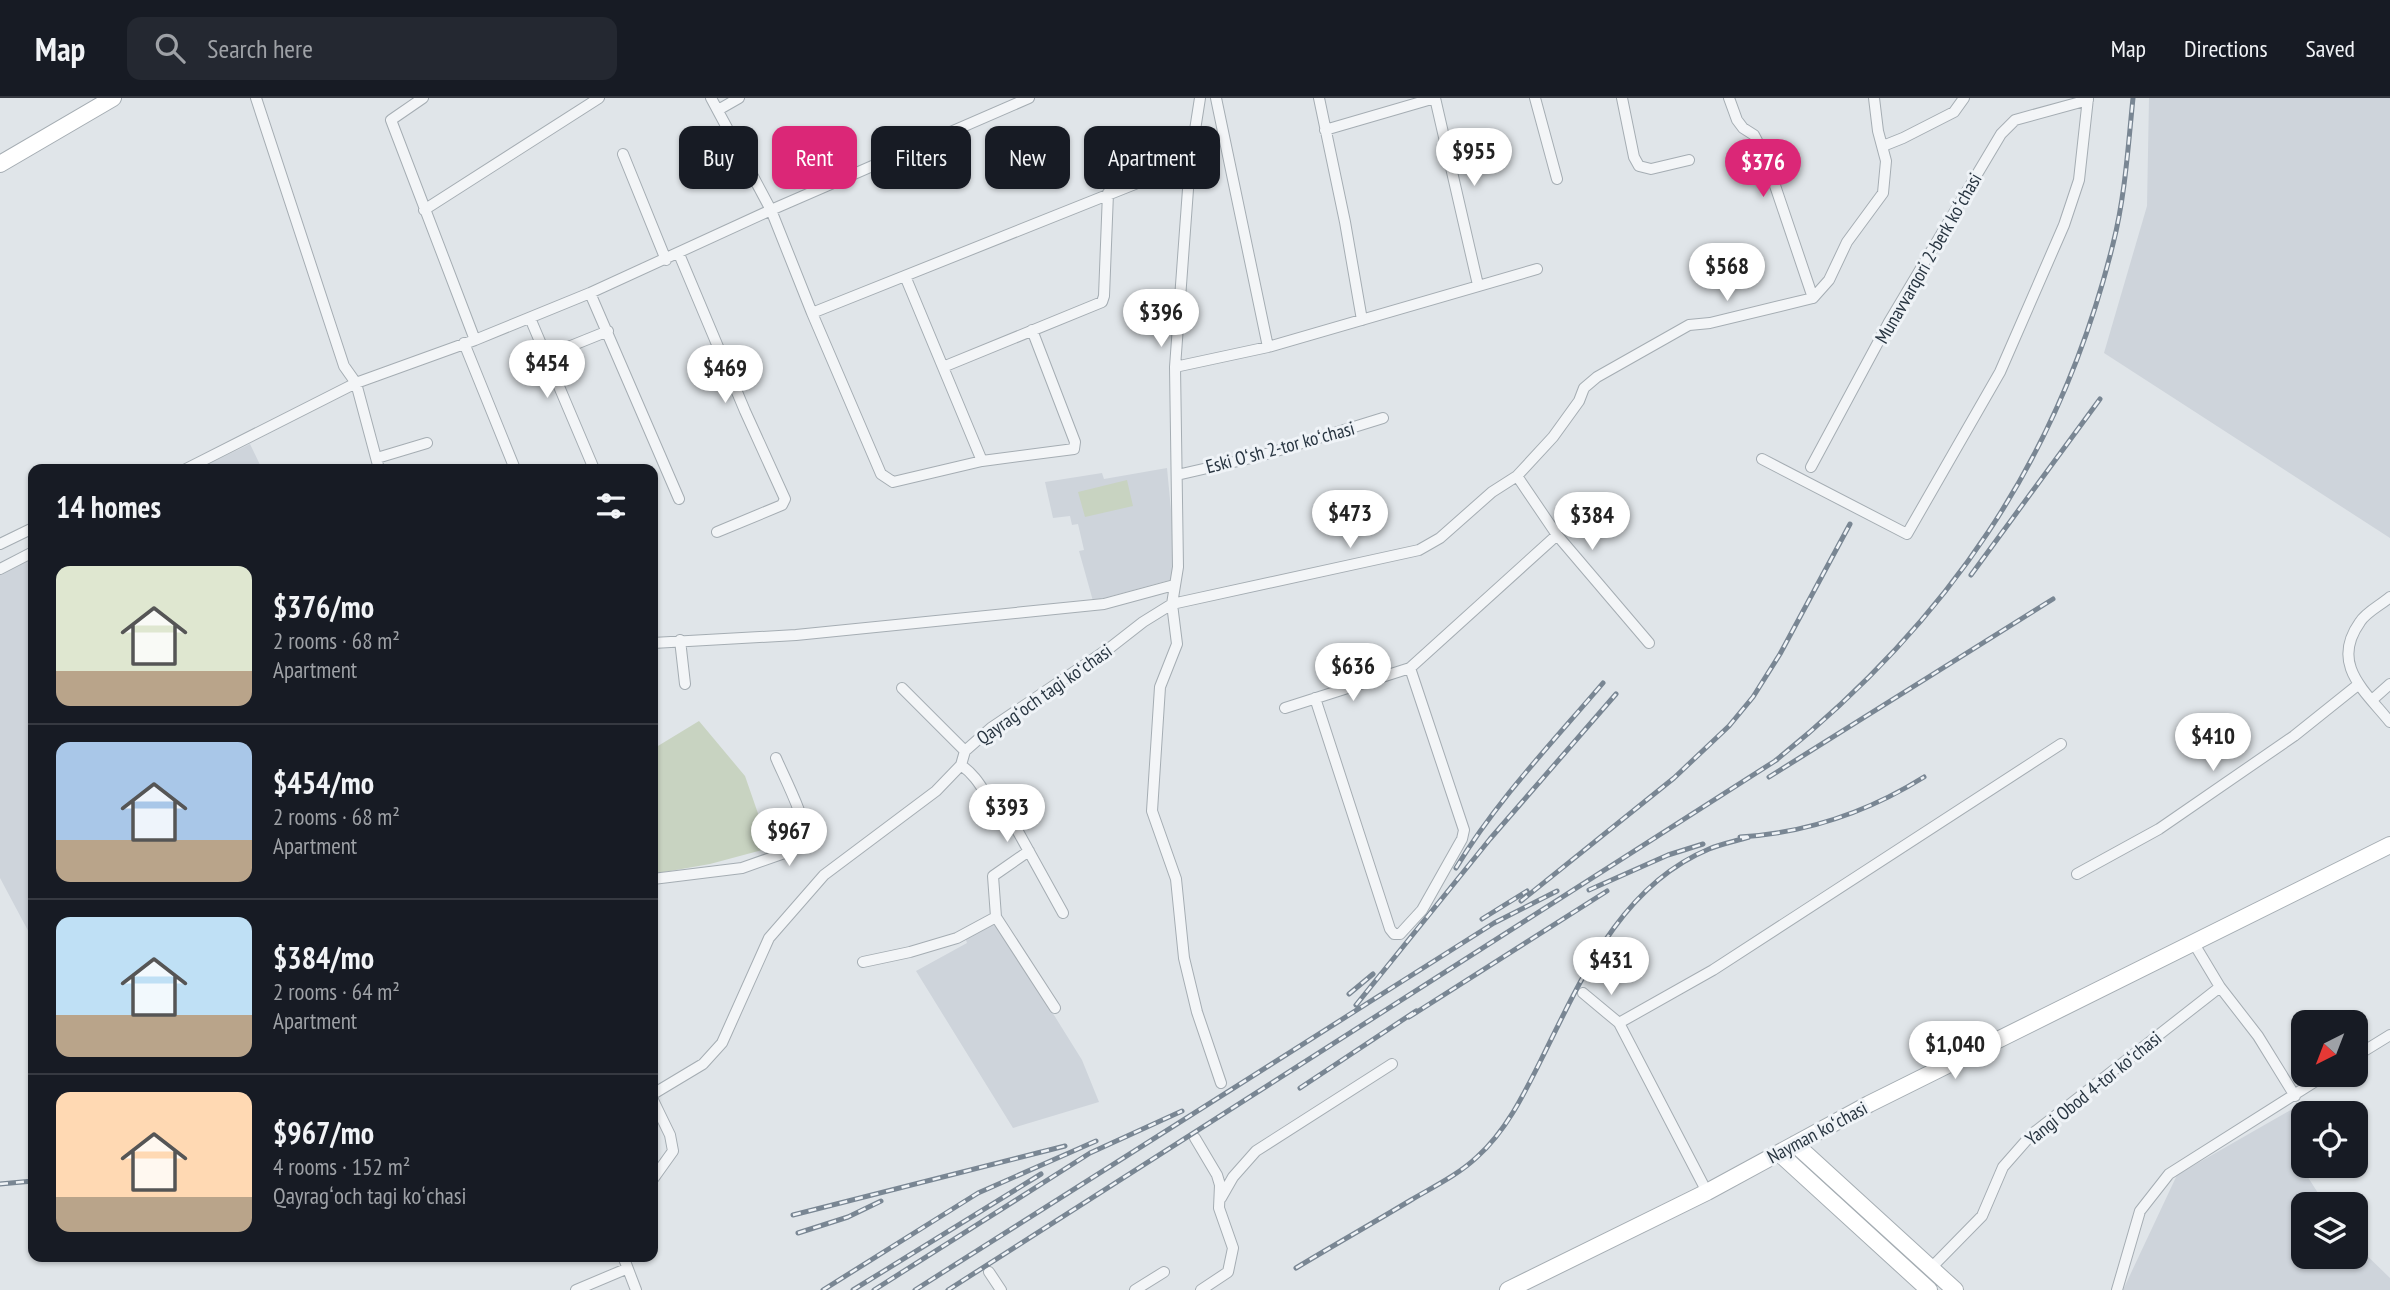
<!DOCTYPE html>
<html lang="en">
<head>
<meta charset="utf-8">
<style>
  body { margin:0; font-family:"PT Sans Narrow",sans-serif; background:#242831; color:#f1f3f6; height:100vh; display:flex; flex-direction:column; font-size:26px; white-space:nowrap }
  * { box-sizing:border-box; margin:0 }
  p { font-size:23px; color:#9ea1a6 }
  .icon { flex:none; width:38px; height:38px; fill:none; stroke:currentColor; stroke-width:2; stroke-linecap:round; stroke-linejoin:round }
  .map { position:relative; flex:1; overflow:hidden }
  .panel { position:absolute; left:28px; top:366px; width:630px; height:798px; display:flex; flex-direction:column; background:#171b24; border-radius:14px; box-shadow:0 2px 5px #0004 }
  .panel>* { flex:none }
  .banner { position:absolute; left:679px; top:28px; width:665px; height:63px; display:flex; gap:14px }
  .needle { width:46px; rotate:222deg }
  .tools { position:absolute; left:2291px; top:912px; display:grid; gap:14px }
  .tools a { display:grid; place-items:center; width:77px; height:77px; border-radius:14px; background:#171b24; box-shadow:0 2px 5px #0004; font-size:35px }
  .price { position:absolute; translate:-50% -60px; padding:0 16px; border-radius:24px; background:#fff; color:#222; font-size:23px; line-height:46px; filter:drop-shadow(0 2px 4px #0008) }
  .price::after { content:''; position:absolute; left:50%; top:42px; width:21px; height:16px; margin-left:-10px; background:inherit; clip-path:polygon(0 0,100% 0,50% 100%) }
  .price.active { background:#db2777; color:#fff }
  ul { padding:0; list-style:none }
  li { display:flex; align-items:center; gap:21px; height:175px; padding:0 28px }
  li+li { border-top:2px solid #363941 }
  li span { display:grid; place-items:center; flex:none; width:196px; height:140px; border-radius:14px; color:#555 }
  li>.icon { margin-inline-start:auto }
  span .icon { width:84px; height:84px; fill:#fffc; stroke-width:1 }
  li b { font-size:30px }
  h2 { display:flex; justify-content:space-between; align-items:center; height:84px; padding:0 28px; font-size:30px }
  .chip { padding:0 24px; border-radius:14px; background:#171b24; box-shadow:0 2px 5px #0004; font-size:24px; line-height:63px }
  .chip.active { background:#db2777; color:#fff }
  header { display:flex; align-items:center; gap:42px; box-sizing:border-box; height:98px; padding:0 35px; background:#171b24; border-bottom:2px solid #363941 }
  header strong { font-size:33px }
  nav { display:flex; gap:38px; margin-inline-start:auto; font-size:24px }
  .search { width:490px; height:63px; background:#242831; display:flex; align-items:center; gap:18px; box-sizing:border-box; padding:0 24px; border-radius:14px; color:#9ea1a6; font-size:26px }
  .map>svg:first-child { display:block }
</style>
</head>
<body>
<header>
<strong>Map</strong>
<div class="search"><svg class="icon" aria-label="search" viewBox="0 0 24 24"><circle cx="10" cy="10" r="6"/><path d="M15 15l6 6"/></svg>Search here</div>
<nav><a>Map</a><a>Directions</a><a>Saved</a></nav>
</header>
<div class="map">
<svg width="2390" height="1192" viewBox="0 0 2390 1192">
  <rect width="100%" height="100%" fill="#e0e5e9"/>
  <path fill="#ced4db" d="M2149,0H2390V440L2104,255L2147,108Z
    M250,346L262,371H198Z
    M1167,370L1176,464L1173,481L1093,503L1079,453L1084,452L1078,426L1072,427L1070,418L1053,420L1045,384L1102,375L1104,381Z
    M33,450V842L0,780V466Z
    M996,824L1082,962L1099,1004L1013,1030L916,873L967,845L965,839Z
    M2303,1005L2309,1015H2303V1058L2297,1062L2325,1106H2303V1158H2356V1147L2390,1180V1192H2123L2177,1077Z"/>
  <path fill="#c8d3c1" d="M1127,382L1133,408L1085,419L1078,394Z
    M699,623L745,678L770,750L710,766L653,776V651Z"/>
  <g fill="none" stroke-linecap="round" stroke-linejoin="round">
    <g stroke="#a5adb3" stroke-width="12">
      <path id="minor" d="M256,0L344,268L356,285L379,371
        M423,0L391,22L475,242
        M711,0L771,112L812,215L1190,64
        M1200,0L1190,64L1175,269L1178,469L1172,506L1177,546L1160,589L1152,713L1176,781L1184,860L1197,914L1221,985
        M1216,0L1268,249
        M1319,0L1345,124L1362,222
        M1435,0L1478,187
        M1535,0L1557,81
        M1622,0L1634,59L1639,68L1651,71L1689,62
        M1729,0L1737,22L1743,30L1754,37L1765,58L1813,200
        M718,12L739,0
        M1325,32L1435,0
        M1883,48L1903,40L1954,14L1964,0
        M623,56L666,162
        M424,112L599,0
        M679,156L745,313L785,401L782,407L717,434
        M905,178L982,363
        M590,195L679,401
        M812,215L881,376L893,384L982,363L1074,351L1075,344L1032,232
        M530,220L594,371
        M464,245L515,371
        M546,258L608,233
        M943,269L1102,204L1104,198L1108,95
        M1175,269L1268,249L1537,171
        M377,360L427,345
        M1762,361L1907,436L2000,274L2064,127L2079,82L2088,0
        M1811,369L1889,224L2001,36L2015,22L2088,2
        M186,371L356,285L475,242L590,195L771,112L1029,0
        M1177,377L1260,358L1383,320
        M1517,378L1557,437L1649,545
        M0,446L33,430
        M0,471L33,454
        M2390,499C2381,507 2366,514 2360,524C2330,566 2364,592 2390,624
        M680,542L685,586
        M653,545L796,537L1104,506L1174,487
        M902,590L965,653
        M1315,600L1390,831L1394,836H1400L1422,812L1462,741L1464,732L1410,570
        M2372,602L2390,586
        M1285,610L1410,570L1557,437
        M961,667C980,681 982,693 996,710C1002,718 1010,722 1016,730L1063,815
        M1029,753L993,778L996,819L1055,910
        M2077,776L2159,731L2294,638L2359,586
        M653,781L742,770L793,752C797,748 802,745 804,739C809,726 782,675 776,660
        M2193,844L2220,889L2258,938L2295,998
        M863,864L910,854L957,840L996,819
        M1583,895L1619,925
        M2356,958L2390,937
        M653,996L703,966L722,945L769,840L824,777L936,693L961,667L965,653L991,630L1111,549L1143,524L1172,506L1419,452L1440,440L1492,394L1517,378L1553,339L1579,303L1584,290L1597,279L1689,227L1710,225L1813,200L1829,182L1847,144L1883,95L1886,63L1878,33L1874,0
        M653,1002L670,1037L673,1053L653,1081
        M1195,1040L1217,1077L1220,1087L1219,1110L1233,1150L1228,1174L1201,1192
        M1707,1094L1619,925L1713,872L2061,646
        M1221,1100L1233,1079L1256,1053L1392,966
        M623,1158L636,1192
        M1931,1170L1982,1118L2003,1069L2032,1036L2220,889
        M989,1174L1001,1192
        M576,1192L626,1171
        M1135,1192L1164,1174
        M2117,1192L2140,1113L2169,1076L2327,976"/>
    </g>
    <g stroke="#a5adb3" stroke-width="18">
      <path id="secondary" d="M0,66L113,0
        M1795,1046L1955,1192
        M1779,1055L1929,1192
        M1508,1192L1707,1094L1869,1006L2390,747"/>
    </g>
    <use href="#minor" stroke="#f3f5f7" stroke-width="10"/>
    <use href="#secondary" stroke="#fff" stroke-width="16"/>
    <g stroke="#798693" stroke-width="5">
      <path id="rail" d="M1971,477L2100,301
        M1769,679L2053,501
        M1740,739C1806,735 1868,714 1924,679
        M1456,770C1497,702 1552,645 1603,585
        M1589,792L1668,757L1703,746
        M1521,803L1674,680L1729,628L1753,599L1780,556L1850,426
        M1482,821L1527,793
        M1349,896L1373,876
        M1356,907L1490,741L1616,596
        M1409,919L1607,793
        M1300,990L1416,913
        M0,1086L33,1083
        M793,1117L1065,1048
        M798,1135L848,1119L881,1103
        M1296,1170C1334,1147 1373,1125 1411,1102C1433,1089 1458,1077 1477,1059C1506,1033 1524,996 1541,962C1581,882 1620,788 1709,751C1721,746 1736,743 1749,739
        M823,1192L978,1095L1096,1043
        M853,1192L1041,1076
        M874,1192L1090,1055L1182,1013
        M915,1192L1494,825L1557,793
        M948,1192L1775,663C1947,525 2060,361 2113,146C2125,99 2128,49 2133,0"/>
    </g>
    <use href="#rail" stroke="#eff3f7" stroke-width="2.5" stroke-dasharray="8" stroke-linecap="butt"/>
  </g>
  <g text-anchor="middle" dominant-baseline="central" stroke-width="6" stroke-linejoin="round" paint-order="stroke">
    <g font-size="19" fill="#283541" stroke="#eff3f7">
      <text transform="translate(1928 160) rotate(-60)">Munavvarqori 2-berk koʻchasi</text>
      <text transform="translate(1280 349) rotate(-15)">Eski Oʻsh 2-tor koʻchasi</text>
      <text transform="translate(1044 596) rotate(-35)">Qayragʻoch tagi koʻchasi</text>
      <text transform="translate(2093 990) rotate(-39)">Yangi Obod 4-tor koʻchasi</text>
      <text transform="translate(1817 1034) rotate(-28)">Nayman koʻchasi</text>
    </g>
  </g>
</svg>
<div class="tools">
<a><svg class="needle" viewBox="-14 -14 28 28"><path d="M0-13l5 13h-10z" fill="#e53935"/><path d="M0 13l5-13h-10z" fill="#9ea1a6"/></svg></a>
<a><svg class="icon" aria-label="locate" viewBox="0 0 24 24"><circle cx="12" cy="12" r="6"/><path d="M12 2v4M12 18v4M2 12h4M18 12h4"/></svg></a>
<a><svg class="icon" aria-label="layers" viewBox="0 0 24 24"><path d="M12 4l9 5-9 5-9-5zM3 14l9 5 9-5"/></svg></a>
</div>
<b class="price" style="left:1474px;top:90px">$955</b>
<b class="price active" style="left:1763px;top:101px">$376</b>
<b class="price" style="left:1727px;top:205px">$568</b>
<b class="price" style="left:1161px;top:251px">$396</b>
<b class="price" style="left:547px;top:302px">$454</b>
<b class="price" style="left:725px;top:307px">$469</b>
<b class="price" style="left:1350px;top:452px">$473</b>
<b class="price" style="left:1592px;top:454px">$384</b>
<b class="price" style="left:1353px;top:605px">$636</b>
<b class="price" style="left:2213px;top:675px">$410</b>
<b class="price" style="left:1007px;top:746px">$393</b>
<b class="price" style="left:789px;top:770px">$967</b>
<b class="price" style="left:1611px;top:899px">$431</b>
<b class="price" style="left:1955px;top:983px">$1,040</b>
<div class="banner">
<a class="chip">Buy</a>
<a class="chip active">Rent</a>
<a class="chip">Filters</a>
<a class="chip">New</a>
<a class="chip">Apartment</a>
</div>
<section class="panel">
<h2>14 homes<svg class="icon" aria-label="filters" viewBox="0 0 24 24"><path d="M4 7h16M4 17h16"/><circle cx="9" cy="7" r="2"/><circle cx="15" cy="17" r="2"/></svg></h2>
<ul>
<li><span style="background:linear-gradient(#dfe7d0 75%,#b9a48a 0)"><svg class="icon" aria-label="home" viewBox="0 0 24 24"><path d="M3 11l9-7 9 7M6 9v11h12V9"/></svg></span><div><b>$376/mo</b><p>2 rooms · 68 m²</p><p>Apartment</p></div></li>
<li><span style="background:linear-gradient(#a9c7e8 70%,#b9a48a 0)"><svg class="icon" aria-label="home" viewBox="0 0 24 24"><path d="M3 11l9-7 9 7M6 9v11h12V9"/></svg></span><div><b>$454/mo</b><p>2 rooms · 68 m²</p><p>Apartment</p></div></li>
<li><span style="background:linear-gradient(#bfe0f5 70%,#b9a48a 0)"><svg class="icon" aria-label="home" viewBox="0 0 24 24"><path d="M3 11l9-7 9 7M6 9v11h12V9"/></svg></span><div><b>$384/mo</b><p>2 rooms · 64 m²</p><p>Apartment</p></div></li>
<li><span style="background:linear-gradient(#ffd9b3 75%,#b9a48a 0)"><svg class="icon" aria-label="home" viewBox="0 0 24 24"><path d="M3 11l9-7 9 7M6 9v11h12V9"/></svg></span><div><b>$967/mo</b><p>4 rooms · 152 m²</p><p>Qayragʻoch tagi koʻchasi</p></div></li>
</ul>
</section>
</div>
</body>
</html>
